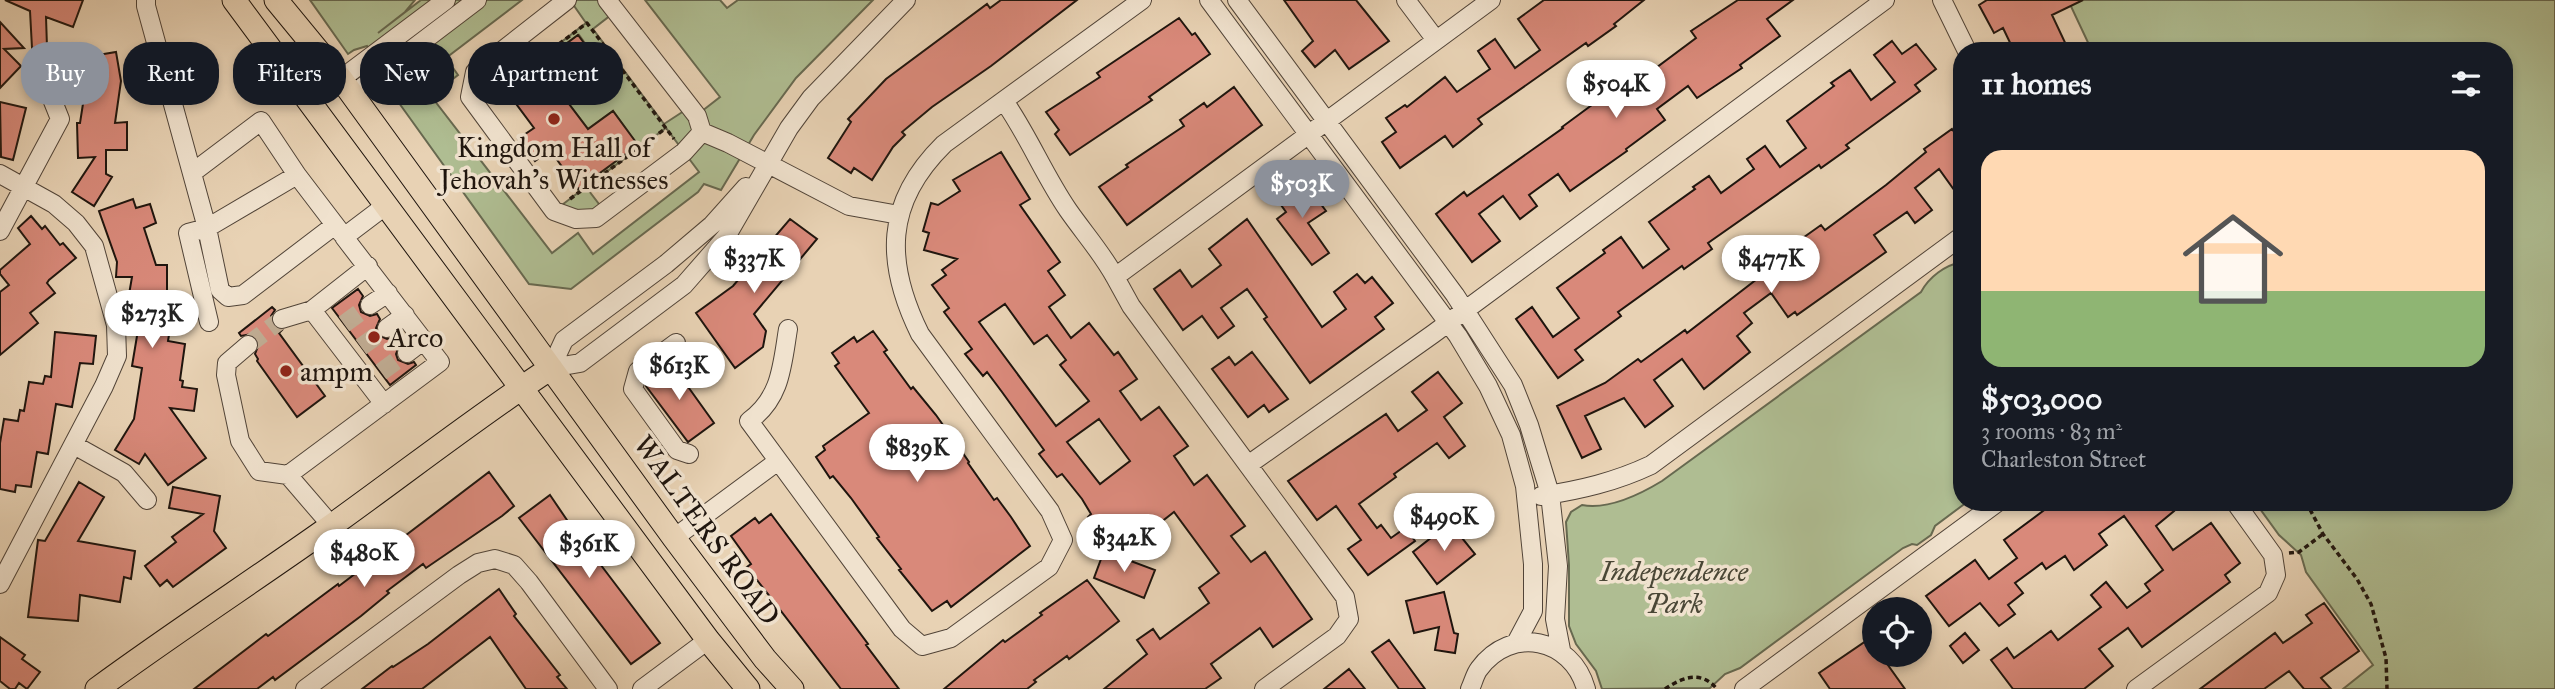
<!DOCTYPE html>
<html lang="en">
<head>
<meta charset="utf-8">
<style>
  body { margin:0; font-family:"IM FELL Great Primer",serif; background:#20242c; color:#f1f3f6; height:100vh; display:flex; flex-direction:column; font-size:26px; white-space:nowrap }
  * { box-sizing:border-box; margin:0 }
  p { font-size:23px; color:#9ea1a6 }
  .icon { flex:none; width:38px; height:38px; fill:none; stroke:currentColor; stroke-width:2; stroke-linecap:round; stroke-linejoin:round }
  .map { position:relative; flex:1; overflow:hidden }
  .panel { position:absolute; left:1953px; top:42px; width:560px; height:469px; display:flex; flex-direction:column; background:#171b24; border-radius:28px; box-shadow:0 4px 10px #0003 }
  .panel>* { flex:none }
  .hud { position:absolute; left:21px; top:42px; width:665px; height:63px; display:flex; gap:14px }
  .tools { position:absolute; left:1862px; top:597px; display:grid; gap:14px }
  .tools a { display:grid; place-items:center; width:70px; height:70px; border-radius:50%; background:#171b24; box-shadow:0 4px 10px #0003; font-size:35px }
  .price { position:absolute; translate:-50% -60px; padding:0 16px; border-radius:24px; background:#fff; color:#222; font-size:23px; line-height:46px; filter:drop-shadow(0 2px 4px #0008) }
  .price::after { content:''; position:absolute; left:50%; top:42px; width:21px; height:16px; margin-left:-10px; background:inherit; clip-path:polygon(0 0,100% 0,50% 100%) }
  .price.active { background:#8c9099; color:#fff }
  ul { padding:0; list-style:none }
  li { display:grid; align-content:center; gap:14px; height:371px; padding:0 28px }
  li span { display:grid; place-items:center; height:217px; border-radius:21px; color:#555 }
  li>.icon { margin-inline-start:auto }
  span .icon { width:126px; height:126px; fill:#fffc; stroke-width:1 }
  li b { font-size:30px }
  h2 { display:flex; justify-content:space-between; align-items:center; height:84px; padding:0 28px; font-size:30px }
  .tag { padding:0 24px; border-radius:28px; background:#171b24; box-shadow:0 4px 10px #0003; font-size:24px; line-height:63px }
  .tag.active { background:#8c9099; color:#fff }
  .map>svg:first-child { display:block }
</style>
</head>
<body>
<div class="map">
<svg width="2555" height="689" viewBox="0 0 2555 689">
  <rect width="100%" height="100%" fill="#e8d2b4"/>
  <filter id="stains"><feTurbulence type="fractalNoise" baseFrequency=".00286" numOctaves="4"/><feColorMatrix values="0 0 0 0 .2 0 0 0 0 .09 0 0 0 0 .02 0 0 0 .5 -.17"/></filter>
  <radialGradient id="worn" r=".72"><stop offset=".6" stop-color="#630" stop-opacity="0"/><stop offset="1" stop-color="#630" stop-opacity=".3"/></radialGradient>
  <path fill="#afbd92" stroke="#676950" stroke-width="2" d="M310,0H415L405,12L378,33L421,0H522L446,58L458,75L431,96L552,253L578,233L593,254L699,172L666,128L586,187L605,212L554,211L579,192L578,189L637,145L613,111L588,129L563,96L602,67L579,35L505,89L502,87L477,106L470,97L490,60L508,83L586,23L570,0H607L616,11L593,29L664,124L690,107L697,115L720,97L645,0H720L727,8L738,0H873L796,78L754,135L721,190L704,184L698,192L571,289L529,284L399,103L398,81L394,83L367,46L354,50L348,54Z
    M2068,0H2555V689H2343L2373,665L2306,572L2301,555L2279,535L2255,502H2504V51H2092Z
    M1962,262V502H1967L1935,526L1931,535L1917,545L1912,544L1903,548L1740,668L1725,674L1710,688L1602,689L1596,671L1576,644L1569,626V565L1566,522L1571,512L1582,505C1609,510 1639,495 1662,481L1921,292C1929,277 1945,265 1962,262Z"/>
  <path fill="#d9897a" stroke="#1f150e" stroke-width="2" fill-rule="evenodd" d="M5,0H83L73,27L46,17L47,47L32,48L30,11Z
    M1001,0H1077L991,66L932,107L902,132L905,135L893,147L872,180L854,168L851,173L828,158L851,122L848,119L886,79L987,4L990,8Z
    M1284,0H1356L1389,41L1349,69L1335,50L1315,67L1302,51L1313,41Z
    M1544,0H1644L1614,24L1616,26L1588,46L1586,43L1478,119L1482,124L1453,147L1445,136L1400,168L1382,142L1396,132L1386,118L1405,105L1407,107L1445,77L1457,92L1490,69L1478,51L1495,39L1515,68L1540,50L1518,19Z
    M1738,0H1793L1767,19L1780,36L1740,65L1742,68L1697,98L1688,86L1657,109L1665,120L1626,149L1627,151L1570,191L1558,174L1529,195L1537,206L1520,219L1503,196L1479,214L1500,241L1472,262L1436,214L1464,192L1467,196L1563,128L1562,127L1604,96L1601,92L1629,71L1637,82L1696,38L1691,31Z
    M1987,0H2083L2052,15L2069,51H2014L2003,28L1994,33L1979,5Z
    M1179,18L1192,35L1195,33L1210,54L1149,97L1152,100L1070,155L1055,134L1059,130L1046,112L1100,77L1097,73Z
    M0,22L24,48L4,49L21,66L0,88Z
    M578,35L602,67L563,96L588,129L613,111L638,145L578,189L550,150L535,161L518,139L534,128L505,89Z
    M1892,41L1902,54L1916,44L1936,69L1915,85L1920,91L1846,145L1849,148L1821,168L1819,165L1708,243L1712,249L1684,269L1682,266L1618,312L1621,316L1575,350L1583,360L1558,378L1516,319L1532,307L1553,337L1579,318L1557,288L1605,253L1603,250L1621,237L1643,268L1669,249L1649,222L1695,189L1693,187L1709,176L1721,193L1754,169L1747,159L1765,146L1780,167L1806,148L1787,121L1834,86L1831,83L1850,70L1871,100L1895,82L1874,55Z
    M116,52L121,81L115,123L127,122V150H106V174L112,177L94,206L72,192L95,157L78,158L77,123H80L85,91L80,58Z
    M1234,87L1262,125L1127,225L1099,187L1128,167L1126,165L1184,126L1180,120L1204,103L1207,107Z
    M0,102L26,108L13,160L1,157Z
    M1952,129L1962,143V201L1939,169L1915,188L1932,210L1915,223L1907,212L1874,235L1886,252L1797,315L1795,312L1788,317L1771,293L1744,313L1752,323L1737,336L1750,352L1704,389L1682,359L1654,380L1673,406L1645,427L1624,398L1585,416L1601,449L1582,458L1557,406L1605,383L1638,359L1641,362L1685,330L1687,333L1796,249L1793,245L1821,225L1825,230L1886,185L1926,152L1924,149Z
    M1001,152L1030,199L1020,205L1060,262L1048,271L1065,295L1049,307L1071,338L1089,323L1114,355L1118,352L1137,379L1120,391L1141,420L1159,407L1188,446L1174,456L1194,485L1207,475L1245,526L1231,536L1251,562L1265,552L1312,619L1273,647L1260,628L1211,664L1221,678L1205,689H1104L1147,654L1137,640L1153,629L1160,639L1209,603L1199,588L1219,573L1174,512L1151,530L1148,526L1114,551L1088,517L1091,514L1082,499L1062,474L1057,477L1039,454L1044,450L1002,392L987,372L983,376L965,354L972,349L944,312L949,308L932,285L946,275L942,270L957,259L924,250L929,233L923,231L931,203L938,205L960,191L953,180ZM1005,304L1034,344L1047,335L1066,360L1060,365L1089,401L1056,426L979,322ZM1099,419L1130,461L1100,484L1067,442Z
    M1302,179L1326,211L1308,223L1329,253L1312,265L1277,219L1286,212L1276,198Z
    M133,199L136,208L150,204L156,223L144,228L156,265H167V297L175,298L168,341L185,344L180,380L183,381L182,387L197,389L194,411L170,408L206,458L168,485L145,454L139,464L115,450L134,419L142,368L132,366L139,324L135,323L137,314L126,312L132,277H116L117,262L99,211Z
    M31,216L42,229L45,226L60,245L63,243L76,258L49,280L47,283L55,293L30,313L38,323L0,355V292L9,285L0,274V270L30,244L18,228Z
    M790,219L817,239L754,314L766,331L763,347L735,368L696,313L733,286Z
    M1247,219L1322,327L1346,309L1334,292L1357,274L1365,283L1372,277L1393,303L1375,317L1384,329L1310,383L1264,319L1267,317L1247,289L1221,308L1234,326L1218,338L1202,316L1183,330L1154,289L1180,270L1192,287L1221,265L1209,249Z
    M358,289L363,296L359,305L361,312L370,316L377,314L380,319L376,328L378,335L387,339L394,337L400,344L396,354L398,360L408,364L414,362L416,365L390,385L332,308Z
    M272,307L275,310L271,316V323L275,328L282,330L279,333L325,396L297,417L257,361L258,359L255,354L259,344L257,338L251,334L241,336L239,333Z
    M873,331L887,350L884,352L911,389L913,387L936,415L969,462L968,463L994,500L997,498L1011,517L1030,546L951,607L947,601L932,611L899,570L901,569L877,538L879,537L851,498L833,476L830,478L816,457L825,450L823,446L869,413L835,366L839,363L832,353L854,337L857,342Z
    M55,332L96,336L93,364L80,363L72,407L56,404L48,454L37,452L31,487L16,485L15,492L0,489V443L4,419L18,421L20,410L24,411L29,382L43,384L45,376L51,377Z
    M1252,352L1288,399L1269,412L1264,405L1248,417L1212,369L1229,357L1235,365Z
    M671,363L714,423L688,442L646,386L647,380Z
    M1438,372L1462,403L1444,417L1465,446L1449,458L1437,443L1394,474L1396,477L1359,504L1377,528L1381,525L1391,538L1405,528L1415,541L1368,575L1348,549L1361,540L1336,506L1317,520L1288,481L1386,414L1398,431L1427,410L1412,392Z
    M489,472L514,506L502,516L426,568L423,564L387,591L389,593L361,616L275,680L273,677L257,689H194L266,634L268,636L338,584L339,586Z
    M79,482L104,497L78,541L135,551L131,579L124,577L120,602L80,595L78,621L28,617L38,540L45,541Z
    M173,487L220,496L214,531L226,548L173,587L167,580L160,586L145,566L176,542L172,537L203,514L169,508Z
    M550,495L569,523L660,643L631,664L519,518Z
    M2055,502H2167L2174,511L2156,526L2173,550L2211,523L2240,563L2225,575L2230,582L2142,647L2128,628L2099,649L2113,666L2084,689H2013L1991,660L2007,648L2014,658L2051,631L2058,640L2101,607L2091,595L2106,582L2127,608L2150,591L2145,584L2163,570L2124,516L2099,534L2107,545L2074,570L2065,556L2046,569L2042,563L2015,583L2023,593L2008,605L2015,614L1999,626L1980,603L1949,626L1926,596L1975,560L1989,579L2017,558L2004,540Z
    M771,514L868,644L866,645L899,689H841L747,567L751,564L731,536L755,518L759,523Z
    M1450,523L1475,554L1437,584L1413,552Z
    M1104,551L1155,570L1144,598L1094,578Z
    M1087,580L1119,621L1097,638L1069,659L1067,656L1034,680L1036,682L1027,689H944L1003,640L1005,642L1042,615L1040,613Z
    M499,589L516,614L514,616L560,675L557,677L567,689H526L490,637L422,689H362L392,666L393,667L428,644Z
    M1444,592L1454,633L1458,634L1455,653L1435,650L1439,627L1414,633L1406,601Z
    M2324,603L2359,651L2321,678L2331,689H2304L2289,671L2264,689H2200L2275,633L2283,643L2312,623L2306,615Z
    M1965,633L1979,650L1963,663L1950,646Z
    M0,637L25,655L22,659L40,672L27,689L19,683L15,689H10L0,681Z
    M1869,639L1874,646V654H1880L1905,689H1830L1819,673Z
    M1389,640L1406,663L1425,689H1399L1372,652Z
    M1349,669L1365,689H1324Z"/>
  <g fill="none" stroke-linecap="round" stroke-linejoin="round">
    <path stroke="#c0ac93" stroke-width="18" stroke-dasharray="18 9" stroke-linecap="butt" d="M344,324L370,305
      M248,345L282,319
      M361,347L387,328
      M381,372L407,353"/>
    <g stroke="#514438" stroke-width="20">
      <path id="minor" d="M146,0V6L207,228L297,175L261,121L192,173
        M567,0L475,72L470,97L554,211L576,219L596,218L684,152L702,132
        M607,0L697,116L702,132L728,143L849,206L899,215
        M1209,0L1458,336L1488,386L1511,435L1525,486L1533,564V611L1516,643
        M1237,0L1455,295L1513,385L1529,425L1550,494L1558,566L1555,619L1561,650
        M1406,0L1436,40
        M1942,0L1967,51
        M341,79L446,0
        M352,95L477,0
        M1004,101C1028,135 1044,175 1068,210C1084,233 1102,253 1115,277
        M0,174L54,204L76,223L94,246L116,325L117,356L104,386L0,584
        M297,175L342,234
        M0,231L60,119L46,84
        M368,266L312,310L384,404
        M370,305L388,293
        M282,319L312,310
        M209,322L188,233L207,228L220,290L228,297L243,295L335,225
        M387,328L405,315
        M788,329C782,366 781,398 749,421L902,629L922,646L951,638L1049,567L1063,540L1050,511L920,334C885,263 884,203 944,144L1142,0
        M676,343L638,371L633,389L677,450L689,454
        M248,345L227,363L226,375L240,441L259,471L288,475L331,525
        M407,353L424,340
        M551,368L580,363L684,285L726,237L789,128L811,98L906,0
        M551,368L564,340L666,264L712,225L746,187
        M74,445L124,473L147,500
        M1248,465L1433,334L1885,0
        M288,475L440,362L344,237L385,206
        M1541,496C1580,490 1615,482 1651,465L1962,236
        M674,538L778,461
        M305,689L459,575L478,563L495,559L514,565L529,582L608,689
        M642,689L708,640
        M1264,689L1337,636L1349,619L1345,597L1131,306L1115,277L1491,0
        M1470,689C1473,683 1475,674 1479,669C1511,625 1572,638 1586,689
        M1744,689L1998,502
        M2136,689L2268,593L2276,575L2273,555L2235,502"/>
    </g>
    <g stroke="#1f150e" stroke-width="25">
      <path id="major" d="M234,0L708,640L748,689
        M276,0L341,79L674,538L765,659L792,689
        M97,689C176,631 258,578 338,521C409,470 478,416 551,368"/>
    </g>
    <path stroke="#1f150e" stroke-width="3.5" stroke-dasharray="5 3.5" stroke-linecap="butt" d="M491,95L587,23L674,139
      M570,199L666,128
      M2306,502L2323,534L2357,579L2371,604L2386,658L2387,689
      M2289,553L2299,552L2323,534
      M1665,689C1683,677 1701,670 1717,689"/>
    <use href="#minor" stroke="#f0e2ce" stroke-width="18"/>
    <use href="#major" stroke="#e8d2b4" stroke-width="23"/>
  </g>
  <g fill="#8f2418" stroke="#f0e2ce" stroke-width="2.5">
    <circle cx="554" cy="119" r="7"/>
    <circle cx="374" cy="337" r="7"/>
    <circle cx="286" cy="371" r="7"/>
  </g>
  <g text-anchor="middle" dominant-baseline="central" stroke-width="7" stroke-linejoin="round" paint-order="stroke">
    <g font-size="28" fill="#1f150e" stroke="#f0e2ce" text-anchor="start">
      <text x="554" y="147" text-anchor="middle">Kingdom Hall of<tspan x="554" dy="32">Jehovah's Witnesses</tspan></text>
      <text x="388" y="337">Arco</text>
      <text x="300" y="371">ampm</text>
    </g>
    <g font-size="28" fill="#1f150e" stroke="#f0e2ce">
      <text transform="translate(707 530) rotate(54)">WALTERS ROAD</text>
    </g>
    <g font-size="28" font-style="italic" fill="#4a4736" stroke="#f0e2ce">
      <text x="1674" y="571">Independence<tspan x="1674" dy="32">Park</tspan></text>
    </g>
  </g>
  <rect width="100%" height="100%" filter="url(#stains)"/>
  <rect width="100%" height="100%" fill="url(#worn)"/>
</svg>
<div class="tools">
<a><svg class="icon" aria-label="locate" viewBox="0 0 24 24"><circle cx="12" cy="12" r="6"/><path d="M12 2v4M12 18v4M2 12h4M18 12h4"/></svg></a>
</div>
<b class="price" style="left:1616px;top:120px">$504K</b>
<b class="price active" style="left:1302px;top:220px">$503K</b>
<b class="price" style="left:754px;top:295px">$337K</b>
<b class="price" style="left:1771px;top:295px">$477K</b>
<b class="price" style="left:152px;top:350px">$273K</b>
<b class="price" style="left:679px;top:402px">$613K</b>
<b class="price" style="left:917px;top:484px">$839K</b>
<b class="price" style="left:1444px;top:553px">$490K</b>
<b class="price" style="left:1124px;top:574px">$342K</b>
<b class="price" style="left:589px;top:580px">$361K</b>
<b class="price" style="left:364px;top:589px">$480K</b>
<div class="hud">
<a class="tag active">Buy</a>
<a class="tag">Rent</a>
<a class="tag">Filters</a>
<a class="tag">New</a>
<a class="tag">Apartment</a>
</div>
<section class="panel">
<h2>11 homes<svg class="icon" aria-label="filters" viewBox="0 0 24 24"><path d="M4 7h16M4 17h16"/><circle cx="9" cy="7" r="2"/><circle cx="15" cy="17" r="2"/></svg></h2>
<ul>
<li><span style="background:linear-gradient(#ffd9b3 65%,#8fb573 0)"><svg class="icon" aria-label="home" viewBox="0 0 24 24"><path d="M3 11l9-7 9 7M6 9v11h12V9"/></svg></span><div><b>$503,000</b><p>3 rooms · 83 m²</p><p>Charleston Street</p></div></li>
</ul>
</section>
</div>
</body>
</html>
